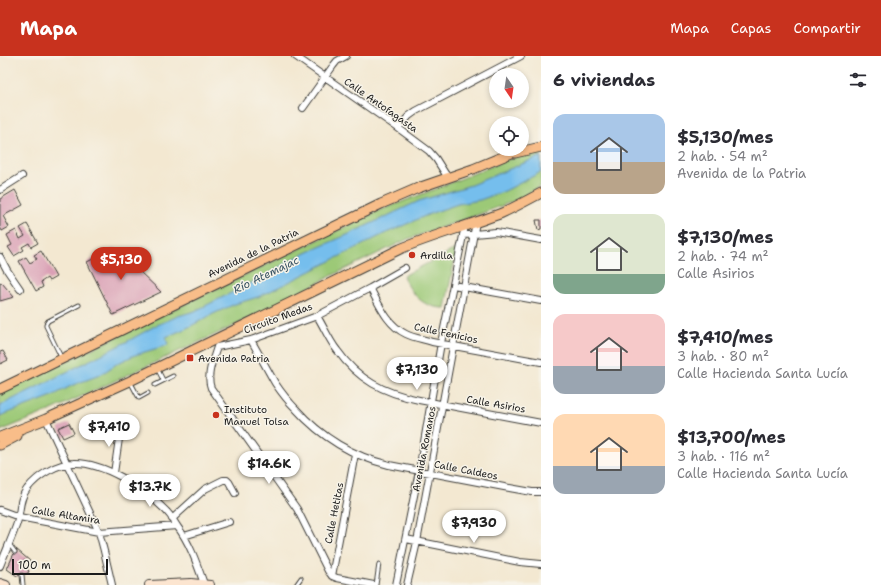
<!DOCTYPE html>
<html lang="es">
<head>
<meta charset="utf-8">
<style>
  body { margin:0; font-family:"Shantell Sans",sans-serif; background:#f7f7f7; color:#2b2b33; height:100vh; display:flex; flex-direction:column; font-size:15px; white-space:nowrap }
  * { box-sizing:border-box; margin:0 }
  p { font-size:13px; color:#7c7c81 }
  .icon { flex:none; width:22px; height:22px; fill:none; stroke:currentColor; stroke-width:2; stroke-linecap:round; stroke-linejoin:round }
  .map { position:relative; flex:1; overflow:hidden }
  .details { display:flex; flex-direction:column; background:#fff; width:340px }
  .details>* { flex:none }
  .needle { width:26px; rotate:167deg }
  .fabs { position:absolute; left:489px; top:12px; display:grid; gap:8px }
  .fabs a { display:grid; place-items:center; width:40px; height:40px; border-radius:50%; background:#fff; box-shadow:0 2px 6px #0003; font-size:20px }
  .scale { position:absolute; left:12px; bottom:10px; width:96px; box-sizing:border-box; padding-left:4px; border:2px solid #1c1c1c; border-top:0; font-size:11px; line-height:14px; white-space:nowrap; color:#1c1c1c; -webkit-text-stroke:3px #f7f3e8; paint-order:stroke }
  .price { position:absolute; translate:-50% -34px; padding:0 9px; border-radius:14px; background:#fff; color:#222; font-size:13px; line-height:26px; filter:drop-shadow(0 1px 2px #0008) }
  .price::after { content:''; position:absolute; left:50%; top:24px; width:12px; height:9px; margin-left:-6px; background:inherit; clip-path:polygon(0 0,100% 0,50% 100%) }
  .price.on { background:#c8321e; color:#fff }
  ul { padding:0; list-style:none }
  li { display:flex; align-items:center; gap:12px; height:100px; padding:0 12px }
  li span { display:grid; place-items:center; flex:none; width:112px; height:80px; border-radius:12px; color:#555 }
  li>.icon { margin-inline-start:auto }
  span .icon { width:48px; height:48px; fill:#fffc; stroke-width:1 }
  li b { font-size:17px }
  h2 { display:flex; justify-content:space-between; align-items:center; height:48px; padding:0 12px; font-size:17px }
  header { display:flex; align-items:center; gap:24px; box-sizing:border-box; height:56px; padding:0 20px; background:#c8321e; color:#fff }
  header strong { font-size:19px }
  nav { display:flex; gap:22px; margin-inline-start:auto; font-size:14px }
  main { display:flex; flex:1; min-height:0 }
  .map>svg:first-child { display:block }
</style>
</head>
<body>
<header>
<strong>Mapa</strong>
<nav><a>Mapa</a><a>Capas</a><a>Compartir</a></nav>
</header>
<main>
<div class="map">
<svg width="541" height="529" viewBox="0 0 541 529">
  <rect width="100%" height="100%" fill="#f7f3e8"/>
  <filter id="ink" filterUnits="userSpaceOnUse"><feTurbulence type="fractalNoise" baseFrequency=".025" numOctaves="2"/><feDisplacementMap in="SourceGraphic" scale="8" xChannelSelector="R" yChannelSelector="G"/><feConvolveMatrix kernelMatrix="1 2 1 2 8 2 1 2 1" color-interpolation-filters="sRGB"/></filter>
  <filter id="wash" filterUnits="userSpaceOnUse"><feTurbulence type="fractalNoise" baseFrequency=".012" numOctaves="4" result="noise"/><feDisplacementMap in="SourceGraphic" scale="16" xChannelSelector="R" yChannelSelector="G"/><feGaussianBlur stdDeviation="0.9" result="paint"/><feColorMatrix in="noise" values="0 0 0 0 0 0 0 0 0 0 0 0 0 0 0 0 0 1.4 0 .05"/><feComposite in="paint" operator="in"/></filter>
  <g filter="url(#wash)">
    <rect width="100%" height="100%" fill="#f3e8d1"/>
    <path fill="#9cc977" stroke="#5c724a" d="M541,90V130L517,144L477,159L408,183L333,219L240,267L54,353L0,375V337L378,155L443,130Z
      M457,192L445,252C423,252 412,239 403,220Z"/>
    <path fill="#75beed" stroke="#486d84" d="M541,100V116L505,135L480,144L458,148L432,157L384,178L283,229L258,241L235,248L213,258L189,271L166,281L168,289L135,299L118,307L100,319L73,329L50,341L0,360V350L13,343L128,285L155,270L178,260L195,255L265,220L291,204L317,192L347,179L419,145L471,129Z"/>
    <g id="blocks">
      <path fill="#daa0b5" d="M15,134L23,149L3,160L9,171L2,175L0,171V143Z
        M536,164H541V173L538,174Z
        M27,168L38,187L31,191L29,187L22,191L24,194L14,200L8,191L12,189L7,179L16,174L20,183L25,180L20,172Z
        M115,192L161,236L113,259L87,206Z
        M41,195L56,221L49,225L47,222L41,226L43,231L36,235L19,205L26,201L30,207L37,203L34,199Z
        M0,226L2,227L14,241L0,245Z
        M3,295L8,304L0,308V296Z
        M69,367L74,377L63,382L58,372Z
        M16,493L30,505V508L24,504L21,508L29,515L28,517L17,520L7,513Z"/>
    </g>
  </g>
  <g filter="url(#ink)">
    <use href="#blocks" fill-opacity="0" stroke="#3c3b37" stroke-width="1"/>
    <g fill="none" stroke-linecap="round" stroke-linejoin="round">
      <g stroke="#3c3b37" stroke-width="5">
        <path id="service" d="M61,301L46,270V268L48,265L79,249
          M158,314L163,324
          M131,327L139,342L148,337
          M155,329L173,320
          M9,488L15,496
          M22,519L23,529
          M296,529L301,522
          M376,529L379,508"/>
      </g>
      <g stroke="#3c3b37" stroke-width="8">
        <path id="minor" d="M295,0L398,72L429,95L436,103L448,122
          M303,52L333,10L337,5L346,0
          M398,72L409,60L416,55L521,0
          M0,134L22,120
          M463,179L496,176L541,184
          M0,201L7,214L20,233
          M453,229L541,245
          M370,232C379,248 387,269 406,278C414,282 423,283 432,286L541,306
          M317,260C324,271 329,284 337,294C358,324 384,337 419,344L541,367
          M251,284C259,298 267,313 275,327C281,336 288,345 296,353C321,381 352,400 389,409L504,431L532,436H541
          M217,291C213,304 206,319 211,332L297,453L328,515L332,520L337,522L374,529
          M217,291L251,284L317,260L370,232L405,212
          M46,363L99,476L104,495L112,529
          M114,417L121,369
          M0,454L19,461L99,476L177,470
          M172,463L205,433L223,424H227L229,426L235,437
          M184,480L229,466
          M406,483L520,506L541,508
          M0,510C5,497 11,484 16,470C21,458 18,444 27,433C37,420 57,407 74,407C102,406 143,431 162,451C168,456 173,463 177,470C190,487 197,508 204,528
          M332,520L355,398
          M396,529L419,415L441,287L465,170
          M407,529L417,486L476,166"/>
      </g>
      <g stroke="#3c3b37" stroke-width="10">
        <path id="secondary" d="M0,527L6,529
          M149,529L191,527L210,529"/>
      </g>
      <g stroke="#3c3b37" stroke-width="11">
        <path id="primary" d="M515,97L541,91
          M0,333L381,148L418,132L473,113L521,93
          M0,381L46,363L130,325L400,193C433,179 468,170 502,157C515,151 528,144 541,137
          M0,389L17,380"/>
      </g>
      <use href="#service" stroke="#fff" stroke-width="3"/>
      <use href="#minor" stroke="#fff" stroke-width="6"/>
      <use href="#secondary" stroke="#fce5d0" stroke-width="8"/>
      <use href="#primary" stroke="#f8bd89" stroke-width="9"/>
    </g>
  </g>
  <g fill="#c8321e" stroke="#f7f3e8" stroke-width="1.5">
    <circle cx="412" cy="199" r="4"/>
    <rect x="186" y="298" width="8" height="8" rx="2"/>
    <circle cx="216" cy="359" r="4"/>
  </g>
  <g text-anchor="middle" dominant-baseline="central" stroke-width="3" stroke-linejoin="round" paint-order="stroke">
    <g font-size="10" fill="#1c1c1c" stroke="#f7f3e8">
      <text transform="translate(381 49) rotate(35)">Calle Antofagasta</text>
      <text transform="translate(253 197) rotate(-26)">Avenida de la Patria</text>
      <text transform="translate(278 262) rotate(-20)">Circuito Medas</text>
      <text transform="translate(446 277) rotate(12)">Calle Fenicios</text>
      <text transform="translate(496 348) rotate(10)">Calle Asirios</text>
      <text transform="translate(424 393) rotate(-79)">Avenida Romanos</text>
      <text transform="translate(466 414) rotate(11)">Calle Caldeos</text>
      <text transform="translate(334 457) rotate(-79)">Calle Hetitas</text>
      <text transform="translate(66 459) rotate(9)">Calle Altamira</text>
    </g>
    <g font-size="10" fill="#1c1c1c" stroke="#f7f3e8" text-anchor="start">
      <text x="420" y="199">Ardilla</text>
      <text x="198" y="302">Avenida Patria</text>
      <text x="224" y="353">Instituto<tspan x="224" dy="12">Manuel Tolsa</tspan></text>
    </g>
    <g font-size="11" font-style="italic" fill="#3b5565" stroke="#f7f3e8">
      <text transform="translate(266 219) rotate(-26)">Río Atemajac</text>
    </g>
  </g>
</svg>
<div class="fabs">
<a><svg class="needle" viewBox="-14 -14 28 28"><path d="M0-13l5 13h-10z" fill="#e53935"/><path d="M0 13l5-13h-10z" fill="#7c7c81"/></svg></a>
<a><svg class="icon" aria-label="locate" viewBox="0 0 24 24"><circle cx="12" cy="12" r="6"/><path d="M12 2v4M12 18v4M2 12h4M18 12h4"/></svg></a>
</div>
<div class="scale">100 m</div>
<b class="price on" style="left:121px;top:225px">$5,130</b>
<b class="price" style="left:417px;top:335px">$7,130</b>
<b class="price" style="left:109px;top:392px">$7,410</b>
<b class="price" style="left:269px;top:429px">$14.6K</b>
<b class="price" style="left:150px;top:452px">$13.7K</b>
<b class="price" style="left:474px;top:488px">$7,930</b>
</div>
<section class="details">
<h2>6 viviendas<svg class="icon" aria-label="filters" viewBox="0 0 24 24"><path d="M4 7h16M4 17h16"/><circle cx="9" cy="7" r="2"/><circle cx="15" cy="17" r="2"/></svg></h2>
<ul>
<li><span style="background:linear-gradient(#a9c7e8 60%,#b9a48a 0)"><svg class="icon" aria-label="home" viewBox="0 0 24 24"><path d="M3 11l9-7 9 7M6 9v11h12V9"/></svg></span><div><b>$5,130/mes</b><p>2 hab. · 54 m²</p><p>Avenida de la Patria</p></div></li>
<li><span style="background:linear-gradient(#dfe7d0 75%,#7fa58c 0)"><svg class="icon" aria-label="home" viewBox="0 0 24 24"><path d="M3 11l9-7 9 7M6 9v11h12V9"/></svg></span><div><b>$7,130/mes</b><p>2 hab. · 74 m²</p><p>Calle Asirios</p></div></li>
<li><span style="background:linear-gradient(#f6c9c9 65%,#9aa5b1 0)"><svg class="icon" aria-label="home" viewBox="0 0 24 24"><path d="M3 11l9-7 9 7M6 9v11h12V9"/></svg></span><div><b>$7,410/mes</b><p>3 hab. · 80 m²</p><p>Calle Hacienda Santa Lucía</p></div></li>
<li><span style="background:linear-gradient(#ffd9b3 65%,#9aa5b1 0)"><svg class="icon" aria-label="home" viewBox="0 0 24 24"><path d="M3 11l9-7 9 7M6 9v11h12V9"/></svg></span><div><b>$13,700/mes</b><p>3 hab. · 116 m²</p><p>Calle Hacienda Santa Lucía</p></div></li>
</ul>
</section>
</main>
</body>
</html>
